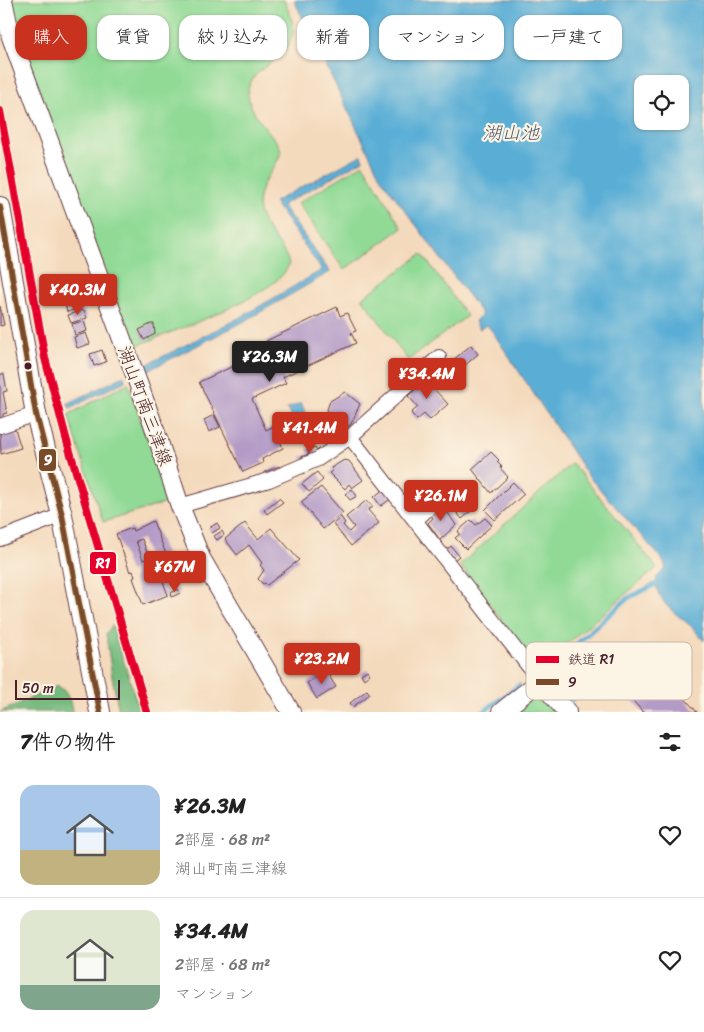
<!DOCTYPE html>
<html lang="ja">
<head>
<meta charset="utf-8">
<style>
  body { margin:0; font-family:Sriracha,"Klee One",sans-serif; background:#f6f6f6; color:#222; height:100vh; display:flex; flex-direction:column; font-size:19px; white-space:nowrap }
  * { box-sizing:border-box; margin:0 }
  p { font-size:16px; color:#767676 }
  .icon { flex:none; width:28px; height:28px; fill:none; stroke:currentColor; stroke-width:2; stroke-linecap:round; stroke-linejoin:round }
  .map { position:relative; height:712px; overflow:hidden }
  .panel { display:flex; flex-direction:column; background:#fff; flex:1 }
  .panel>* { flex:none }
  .guide { position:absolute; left:15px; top:15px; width:675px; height:45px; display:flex; gap:10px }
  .controls { position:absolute; left:634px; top:75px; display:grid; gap:10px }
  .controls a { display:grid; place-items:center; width:55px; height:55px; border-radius:10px; background:#fff; box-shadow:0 1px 4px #0004; font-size:25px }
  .scale { position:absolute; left:15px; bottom:12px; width:105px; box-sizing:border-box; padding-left:5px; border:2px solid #4a1f2b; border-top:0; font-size:14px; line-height:18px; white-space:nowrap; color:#4a1f2b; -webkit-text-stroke:4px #fcf5e5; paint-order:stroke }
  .price { position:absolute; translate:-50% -42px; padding:0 11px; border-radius:5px; background:#c8321e; color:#fff; font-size:16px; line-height:32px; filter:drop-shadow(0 1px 2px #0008) }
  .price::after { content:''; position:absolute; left:50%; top:30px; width:15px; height:11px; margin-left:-8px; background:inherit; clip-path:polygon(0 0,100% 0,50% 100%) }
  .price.on { background:#222; color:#fff }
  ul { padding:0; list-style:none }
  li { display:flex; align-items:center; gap:15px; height:125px; padding:0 20px }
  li+li { border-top:1px solid #e0e0e0 }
  li span { display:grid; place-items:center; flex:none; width:140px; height:100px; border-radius:15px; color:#555 }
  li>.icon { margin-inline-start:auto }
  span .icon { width:60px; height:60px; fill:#fffc; stroke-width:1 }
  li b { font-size:21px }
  h2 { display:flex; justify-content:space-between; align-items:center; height:60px; padding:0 20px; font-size:21px }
  .tag { padding:0 18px; border-radius:15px; background:#fff; box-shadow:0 1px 4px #0004; font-size:18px; line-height:45px }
  .tag.on { background:#c8321e; color:#fff }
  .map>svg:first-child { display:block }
</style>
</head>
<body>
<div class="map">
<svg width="704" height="712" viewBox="0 0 704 712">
  <rect width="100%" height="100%" fill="#fcf5e5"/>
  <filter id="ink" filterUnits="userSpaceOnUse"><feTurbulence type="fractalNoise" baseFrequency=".02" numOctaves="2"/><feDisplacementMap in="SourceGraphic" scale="10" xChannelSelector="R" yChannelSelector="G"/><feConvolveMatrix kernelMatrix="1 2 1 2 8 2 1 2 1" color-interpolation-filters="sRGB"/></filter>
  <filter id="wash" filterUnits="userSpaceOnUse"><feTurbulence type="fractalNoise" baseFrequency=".0096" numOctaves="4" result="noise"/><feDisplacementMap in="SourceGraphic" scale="20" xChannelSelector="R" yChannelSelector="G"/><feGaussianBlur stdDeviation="1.12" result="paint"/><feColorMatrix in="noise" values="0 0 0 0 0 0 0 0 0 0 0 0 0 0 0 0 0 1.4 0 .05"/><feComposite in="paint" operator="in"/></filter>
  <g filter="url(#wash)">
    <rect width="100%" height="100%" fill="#f4dabd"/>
    <path fill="#90da95" stroke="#6d7c60" d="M10,0H284C288,9 293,19 293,29C294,62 240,67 249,100C253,116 269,131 279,145L281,152C277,166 266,176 261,190C249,221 280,236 289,263C284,294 167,333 136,346L132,344L14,21Z
      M363,164L402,228L344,270L298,203Z
      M422,254L467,316L408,360L362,298Z
      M128,383L169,502L103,522L68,415Z
      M572,463L657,568L538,668L460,565Z
      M540,691L558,712H514Z"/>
    <path fill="#74ba7e" stroke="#5f6c54" d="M112,625L140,712H119L112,677L106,634Z
      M57,686C68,690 70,702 73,712H0Z"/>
    <path fill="#5aaed6" stroke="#526680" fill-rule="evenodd" d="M294,0H704V641C700,637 697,633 694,629C680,615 652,602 657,577L666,568L662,559L589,477L492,331L487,325L479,329L475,321L482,314L381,178ZM642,84H680V121H642Z
      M361,155L363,160L282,205L330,272L243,322L147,371L144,366L241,317L322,270L274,202Z
      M124,376L125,381L70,408L67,404Z
      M301,403L316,434L299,442L293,438V432L297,428L287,409Z"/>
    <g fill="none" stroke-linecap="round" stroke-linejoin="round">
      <path stroke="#5aaed6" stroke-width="4.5" d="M572,701L545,672L628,598L660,582
        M483,712L519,685"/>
    </g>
    <g id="blocks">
      <path fill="#b49bc7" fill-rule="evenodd" d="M81,299L83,307L67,312L65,304Z
        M0,306L4,325L0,326Z
        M337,307L340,316L347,313L356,331L351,333L356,343L283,377L286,383L252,399L266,430L274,426L283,448L262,459L263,463L243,472L199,382L270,349L266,341Z
        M84,310L87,318L71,323L68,315Z
        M84,321L87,331L75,335L72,324Z
        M151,324H154L155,334L144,340L139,330Z
        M86,333L90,344L77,348L74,337Z
        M471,345L478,354L454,375L446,366Z
        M102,350L106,362L94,366L90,354Z
        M0,374H4L7,391L3,392L7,413L3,414V418H0Z
        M431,375L439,384L434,389L448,404L430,420L424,414L417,420L411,413L418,407L408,396Z
        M345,392L360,404L351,424L338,434L323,421L330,401Z
        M214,415L220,427L209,432L204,420Z
        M15,429L21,448L1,454L0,433Z
        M315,447L318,454L303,461L301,457L309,454L307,450Z
        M491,452L499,460L497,462L502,467L500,468L508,477L491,493L472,469Z
        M344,460L349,461L363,480L352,488L349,484L345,489L329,473L333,470L331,468Z
        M279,466L281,470L267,476L265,472Z
        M317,472L323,480L309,492L302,484Z
        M513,482L524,494L495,520L485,510Z
        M321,487L343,513L323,529L301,502Z
        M385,488L392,498L381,506L374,497Z
        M352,489L357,496L350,500L345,494Z
        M279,498L283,502L267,514L264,510Z
        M367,500L373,507L368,510L379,523L351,546L333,524L341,517L345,523L343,525L349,532L354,527L346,517Z
        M462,501L471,511L462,519L453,508Z
        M442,504L456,525L440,540L428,523L433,518L430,514Z
        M485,518L492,525L466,549L455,538L460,534L458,531L471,520L476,525Z
        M153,521L168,559L164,561L168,568L159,571L168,595L143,605L133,578L135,577L133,571L130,572L116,534L132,528L133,531ZM142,539L149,558L143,560L136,541Z
        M217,523L220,528L212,533L209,528Z
        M245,523L258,539L271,528L299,560L267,585L265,583L263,584L258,579L264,570L260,565L262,563L249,545L237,555L225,539Z
        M222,531L224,535L217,540L214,536Z
        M451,546L459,556L453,561L445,551Z
        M178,589L180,593L172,597L171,593Z
        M648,658L697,712H643L619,685Z
        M367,670L370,674L364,679L361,674Z
        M326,671L336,687L317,699L307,683Z
        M367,690L370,694L353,707L350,703Z"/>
    </g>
  </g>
  <g filter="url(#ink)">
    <use href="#blocks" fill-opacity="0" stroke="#643b41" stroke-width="1"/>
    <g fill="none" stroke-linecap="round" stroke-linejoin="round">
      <g stroke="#643b41" stroke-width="16">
        <path id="minor" d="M0,426L36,414
          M350,437L540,681
          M180,506L269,480L318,459L350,437L439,357
          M416,520L449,489
          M0,539L62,515"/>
      </g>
      <g stroke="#643b41" stroke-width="20">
        <path id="tertiary" d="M3,0L11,37L152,421L180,506L201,558L291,712
          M501,712L540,681L567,712"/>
      </g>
      <g stroke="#643b41" stroke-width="22">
        <path id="secondary" d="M0,207L36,414L62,515L100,712"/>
      </g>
      <use href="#minor" stroke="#fff" stroke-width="14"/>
      <use href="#tertiary" stroke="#fff" stroke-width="18"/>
      <use href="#secondary" stroke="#fff" stroke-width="20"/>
      <g stroke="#fcf5e5" stroke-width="10">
        <path id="bus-1" d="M0,207L36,414L62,515L100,712"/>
      </g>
      <use href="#bus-1" stroke="#7a4b2a" stroke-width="6"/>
      <g stroke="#fcf5e5" stroke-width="11">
        <path id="rail-1" d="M0,111L45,358L66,438L147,712"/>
      </g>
      <use href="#rail-1" stroke="#e4002b" stroke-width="8"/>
    </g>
  </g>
  <circle fill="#4a1f2b" stroke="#fcf5e5" stroke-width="2" cx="28" cy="366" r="4.5"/>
  <g text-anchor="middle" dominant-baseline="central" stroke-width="4.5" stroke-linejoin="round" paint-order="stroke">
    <g font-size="18" fill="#4a1f2b" stroke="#fcf5e5">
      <text transform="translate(145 406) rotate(70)">湖山町南三津線</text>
    </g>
    <g font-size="19" font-style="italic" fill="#50586f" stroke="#fcf5e5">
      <text x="511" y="132">湖山池</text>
    </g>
  </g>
  <rect x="526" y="642" width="166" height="58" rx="8" fill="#fcf5e5" stroke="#c7b5ad" stroke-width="1"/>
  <rect x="536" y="656" width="23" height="7" fill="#e4002b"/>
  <rect x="536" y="679" width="23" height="6" fill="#7a4b2a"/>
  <g font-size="14" fill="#4a1f2b">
    <text x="568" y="664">鉄道 R1</text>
    <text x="568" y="687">9</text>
  </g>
  <g stroke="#fcf5e5" stroke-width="2">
    <rect x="38" y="448" width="19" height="24" rx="5" fill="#7a4b2a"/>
    <rect x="89" y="551" width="28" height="24" rx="5" fill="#e4002b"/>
  </g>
  <g font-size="14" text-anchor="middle" font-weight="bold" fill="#fff">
    <text x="48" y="465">9</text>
    <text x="103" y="568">R1</text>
  </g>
</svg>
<div class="controls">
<a><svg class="icon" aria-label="locate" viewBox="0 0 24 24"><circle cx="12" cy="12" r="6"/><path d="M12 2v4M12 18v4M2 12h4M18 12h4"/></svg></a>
</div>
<div class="scale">50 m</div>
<b class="price" style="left:78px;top:316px">¥40.3M</b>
<b class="price on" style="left:270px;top:383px">¥26.3M</b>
<b class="price" style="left:427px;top:400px">¥34.4M</b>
<b class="price" style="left:310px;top:454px">¥41.4M</b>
<b class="price" style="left:441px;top:522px">¥26.1M</b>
<b class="price" style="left:175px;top:593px">¥67M</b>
<b class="price" style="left:322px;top:685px">¥23.2M</b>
<div class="guide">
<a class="tag on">購入</a>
<a class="tag">賃貸</a>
<a class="tag">絞り込み</a>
<a class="tag">新着</a>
<a class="tag">マンション</a>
<a class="tag">一戸建て</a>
</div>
</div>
<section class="panel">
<h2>7件の物件<svg class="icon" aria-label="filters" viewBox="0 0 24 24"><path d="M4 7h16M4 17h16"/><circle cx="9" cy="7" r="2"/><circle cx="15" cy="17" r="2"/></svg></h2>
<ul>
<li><span style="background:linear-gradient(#a9c7e8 65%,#c2b280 0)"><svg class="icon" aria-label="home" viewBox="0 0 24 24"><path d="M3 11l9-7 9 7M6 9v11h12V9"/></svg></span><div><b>¥26.3M</b><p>2部屋 · 68 m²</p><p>湖山町南三津線</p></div><svg class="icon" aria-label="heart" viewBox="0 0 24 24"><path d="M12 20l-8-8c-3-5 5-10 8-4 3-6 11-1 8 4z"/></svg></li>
<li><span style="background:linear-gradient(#dfe7d0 75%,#7fa58c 0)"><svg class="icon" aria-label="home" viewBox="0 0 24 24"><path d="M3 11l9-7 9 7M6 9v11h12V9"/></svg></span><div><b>¥34.4M</b><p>2部屋 · 68 m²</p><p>マンション</p></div><svg class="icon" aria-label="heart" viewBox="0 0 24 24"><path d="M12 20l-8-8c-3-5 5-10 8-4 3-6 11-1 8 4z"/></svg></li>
</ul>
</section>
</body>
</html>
